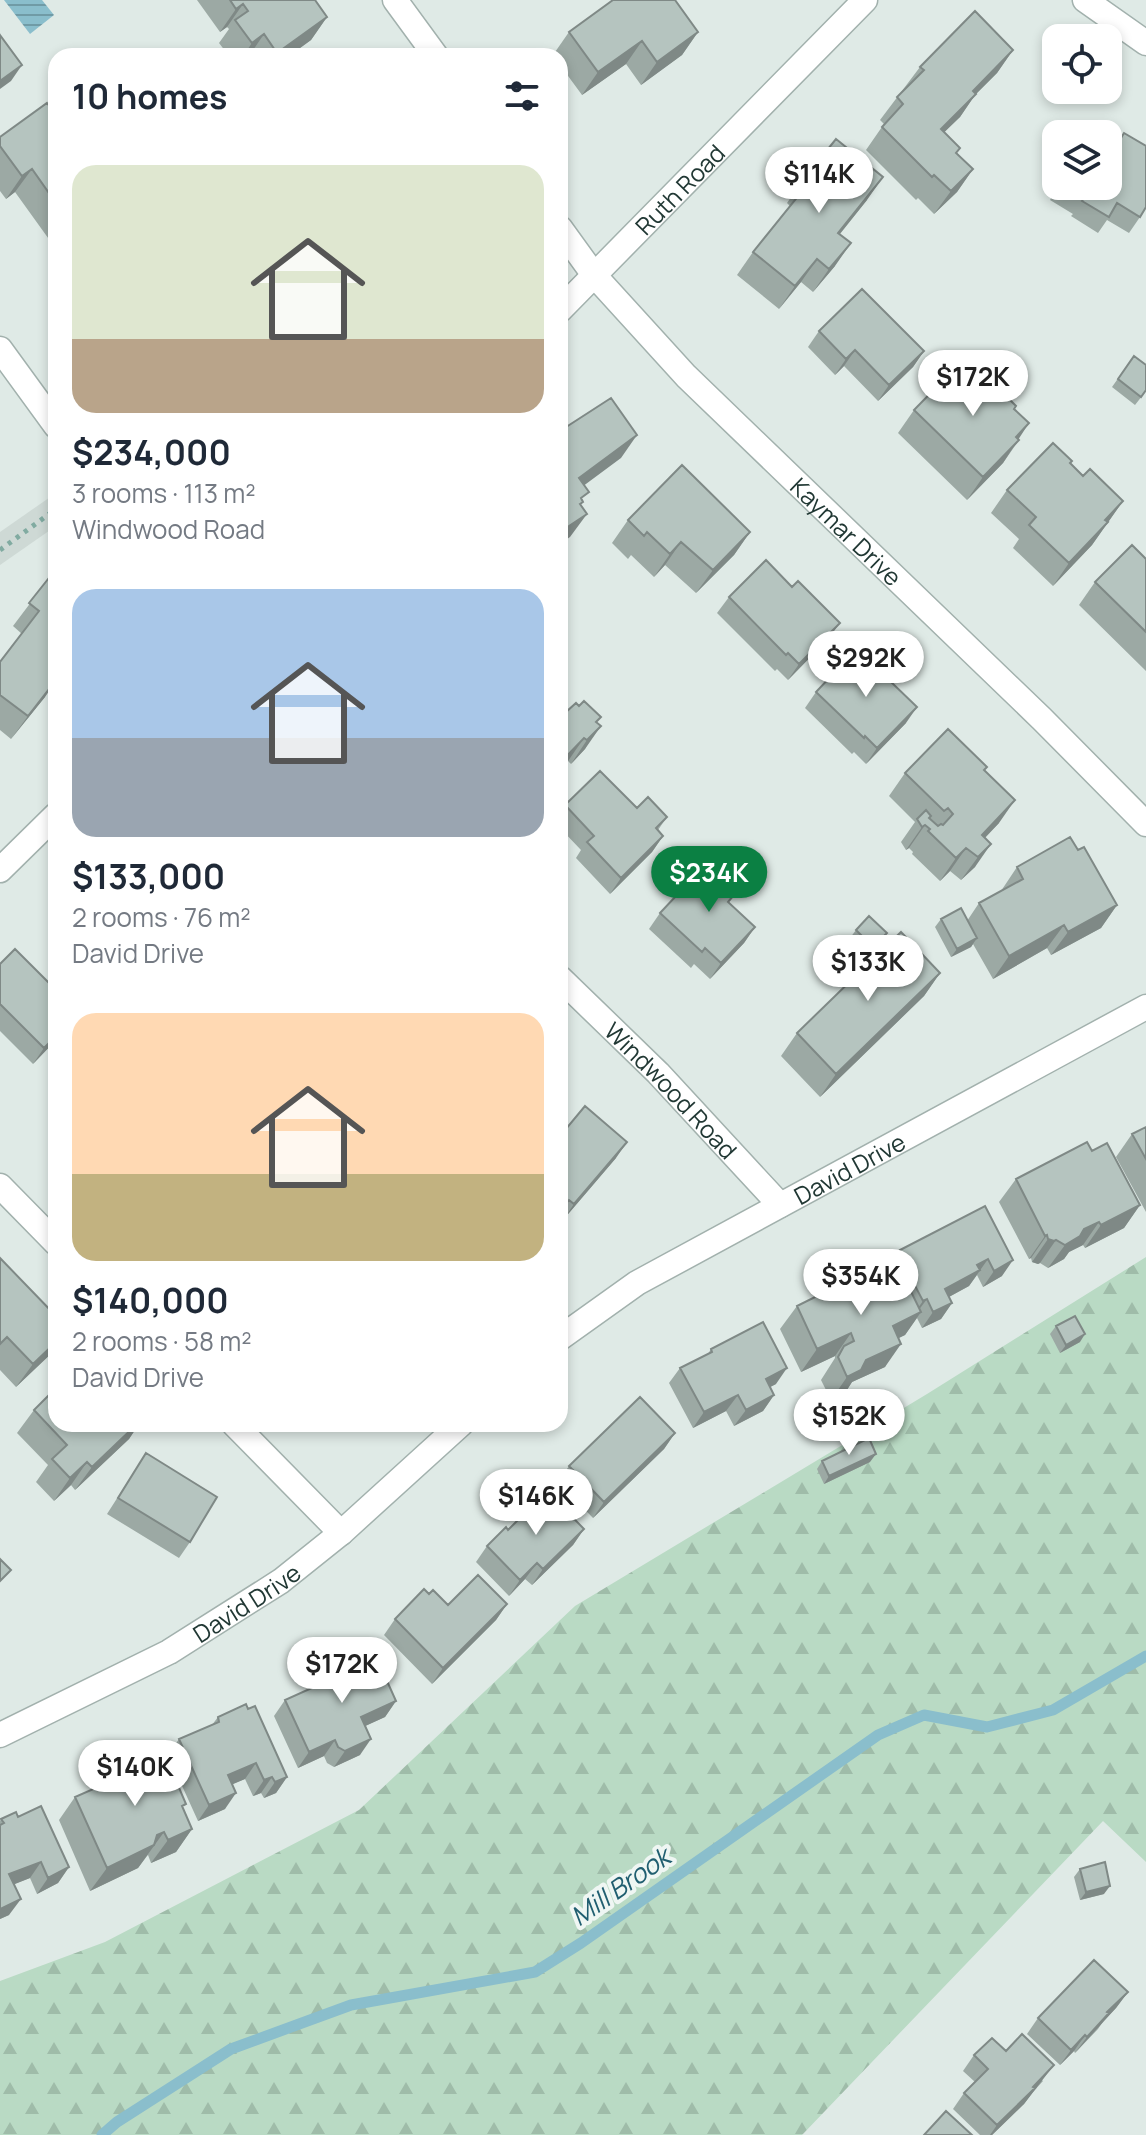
<!DOCTYPE html>
<html lang="en">
<head>
<meta charset="utf-8">
<style>
  body { margin:0; font-family:Manrope,sans-serif; background:#f6f6f7; color:#1f2937; height:100vh; display:flex; flex-direction:column; font-size:30px; white-space:nowrap }
  * { box-sizing:border-box; margin:0 }
  p { font-size:26px; color:#747a83 }
  .icon { flex:none; width:44px; height:44px; fill:none; stroke:currentColor; stroke-width:2; stroke-linecap:round; stroke-linejoin:round }
  .map { position:relative; flex:1; overflow:hidden }
  .drawer { position:absolute; left:48px; top:48px; width:520px; height:1384px; display:flex; flex-direction:column; background:#fff; border-radius:24px; box-shadow:0 4px 12px #0003 }
  .drawer>* { flex:none }
  .tools { position:absolute; left:1042px; top:24px; display:grid; gap:16px }
  .tools a { display:grid; place-items:center; width:80px; height:80px; border-radius:16px; background:#fff; box-shadow:0 4px 12px #0003; font-size:40px }
  .price { position:absolute; translate:-50% -68px; padding:0 18px; border-radius:28px; background:#fff; color:#222; font-size:26px; line-height:52px; filter:drop-shadow(0 2px 4px #0008) }
  .price::after { content:''; position:absolute; left:50%; top:48px; width:24px; height:18px; margin-left:-12px; background:inherit; clip-path:polygon(0 0,100% 0,50% 100%) }
  .price.on { background:#0b8043; color:#fff }
  ul { padding:0; list-style:none }
  li { display:grid; align-content:center; gap:16px; height:424px; padding:0 24px }
  li span { display:grid; place-items:center; height:248px; border-radius:24px; color:#555 }
  li>.icon { margin-inline-start:auto }
  span .icon { width:144px; height:144px; fill:#fffc; stroke-width:1 }
  li b { font-size:34px }
  h2 { display:flex; justify-content:space-between; align-items:center; height:96px; padding:0 24px; font-size:34px }
  .map>svg:first-child { display:block }
</style>
</head>
<body>
<div class="map">
<svg width="1146" height="2135" viewBox="0 0 1146 2135">
  <defs>
    <pattern id="forest-firs" width="22" height="20" patternUnits="userSpaceOnUse" patternTransform="scale(2)"><rect width="22" height="20" fill="#b9dac4"/><path d="M5 1l3.5 6h-7zM16 11l3.5 6h-7z" fill="#9fbca9"/></pattern>
    <pattern id="water-rules" width="6" height="5" patternUnits="userSpaceOnUse" patternTransform="scale(2)"><rect width="6" height="5" fill="#8abecc"/><path d="M0 2.5h6" fill="none" stroke="#709ba6"/></pattern>
  </defs>
  <rect width="100%" height="100%" fill="#dfeae6"/>
  <path fill="#ced9d5" d="M56,493V526L0,565V532Z"/>
  <path fill="url(#forest-firs)" d="M1146,1257V1862L1103,1821L802,2135H0V1981L105,1942L359,1810L575,1606L927,1394Z"/>
  <path fill="url(#water-rules)" d="M4,0H42L54,15L30,34Z"/>
  <g fill="none" stroke-linecap="round" stroke-linejoin="round">
    <path stroke="#8abecc" stroke-width="11" d="M102,2135L117,2122L231,2049L351,2005L535,1972L581,1943L878,1735L924,1715L987,1727L1053,1710L1146,1656"/>
    <g stroke="#a2b1ad" stroke-width="27">
      <g id="minor">
        <path d="M395,0L436,56"/>
        <path d="M1085,0L1146,43"/>
        <path id="s1" d="M560,228L594,275L686,376L1042,719L1146,824"/>
        <path id="s2" d="M560,310L865,0"/>
        <path d="M0,349L56,426"/>
        <path d="M0,870L56,815"/>
        <path id="s3" d="M560,978L658,1073L780,1205"/>
        <path d="M0,1186L56,1243"/>
        <path id="s4" d="M560,1338L637,1283L1146,1007"/>
        <path d="M234,1424L341,1533"/>
        <path id="s5" d="M0,1735L169,1652L281,1581L341,1533L461,1424"/>
      </g>
    </g>
    <path stroke="#81aba1" stroke-width="5" stroke-dasharray="4 6" stroke-linecap="butt" d="M0,550L56,509"/>
    <use href="#minor" stroke="#fff" stroke-width="24"/>
  </g>
  <path fill="#9ca9a4" d="M197,0H315L327,17L311,40L289,56H229L219,43L229,29L227,27L220,32Z
    M569,32H698L682,55L641,85L626,64L582,95L560,65V56H554L553,55Z
    M1013,50L997,73L975,95L960,117L944,132L957,153L973,169L957,192L934,214L918,198L916,200L866,150L884,124L880,120L920,67Z
    M56,115V249L15,192L6,199L0,191V137Z
    M803,180L867,200L840,234L835,266L813,292L801,282L779,309L737,275L753,252L790,206L787,203Z
    M1058,186H1108L1140,217L1129,233L1107,220L1098,233L1071,216L1073,214L1050,200Z
    M819,331L924,351L913,367L878,401L844,366L835,375L808,347Z
    M1134,356L1146,391L1135,405L1112,387Z
    M1014,409L1019,440L1003,463L967,500L898,433L914,410Z
    M1070,463L1083,476L1123,501L1092,545L1053,586L1013,548L1019,539L991,513L1007,490Z
    M628,520L750,532L734,555L696,593L665,565L654,577L631,555L628,559L612,543Z
    M1146,559V671L1079,605L1095,582Z
    M56,569L45,697L11,739L0,730V662L22,634L13,626Z
    M792,587L828,639L788,680L777,669L775,671L717,613L729,597Z
    M816,692L906,723L866,764L854,752L852,754L805,708Z
    M566,712L597,723L585,749L571,764L568,761Z
    M985,770L999,823L985,838L975,867L961,880L950,871L940,881L912,854L913,852L909,848L906,850L901,842L915,822L889,796L905,773Z
    M565,805L637,808L667,817L658,830L663,836L652,852L610,894L576,858L581,850L560,828V812Z
    M1078,850L1117,905L1101,928L1051,955L1047,948L993,979L973,944L971,947L951,957L935,927L941,919L967,921L979,903L1001,891L1017,867Z
    M729,904L755,927L744,943L710,979L694,964L691,968L649,929L660,913Z
    M856,930L881,941L867,955L850,938Z
    M0,964L56,1040L33,1064L0,1031Z
    M940,973L924,996L820,1097L781,1056L797,1033Z
    M1146,1127V1212L1116,1157L1132,1134Z
    M560,1136L616,1158L563,1220L560,1218Z
    M1092,1151L1140,1205L1124,1228L1085,1248L1083,1245L1069,1252L1064,1259L1048,1268L1040,1263L1038,1264L1032,1262L1031,1258L1029,1259L999,1202L1016,1179Z
    M985,1206L1002,1276L983,1287L977,1275L969,1286L949,1297L952,1303L941,1319L922,1328L917,1318L905,1335L898,1338L885,1367L852,1382L845,1393L831,1400L821,1380L835,1358V1356L801,1372L780,1329L797,1306L839,1294L890,1269L889,1266L900,1250Z
    M0,1258L56,1316V1348L16,1387L0,1370Z
    M1056,1326L1080,1342L1060,1353L1050,1334Z
    M711,1349L776,1384L770,1387L774,1395L763,1411L734,1426L726,1411L693,1428L669,1383L680,1368L708,1354Z
    M34,1410L56,1424H139L129,1439L75,1490L71,1485L54,1501L36,1482L48,1465L17,1433Z
    M675,1433L664,1449L593,1518L558,1482L569,1466Z
    M146,1453L190,1542L179,1558L107,1514Z
    M822,1461L870,1462L824,1484L817,1469Z
    M584,1529L573,1545L532,1585L525,1579L509,1596L476,1562L487,1546L508,1530Z
    M429,1594L448,1605L507,1604L496,1620L432,1684L384,1635L395,1619Z
    M340,1667L396,1701L385,1717L365,1726L360,1755L334,1767L327,1763L324,1756L298,1768L274,1716L285,1700L333,1678Z
    M218,1717L287,1777L276,1793L264,1798L261,1793L253,1796L245,1779L232,1784L225,1809L198,1821L168,1755L179,1739L212,1725Z
    M118,1765L183,1809L192,1829L176,1852L151,1863L148,1855L147,1856L138,1868L90,1891L59,1820L75,1797L104,1785Z
    M18,1817L69,1867L58,1883L37,1894L30,1878L14,1884L9,1915L0,1919V1821L1,1819Z
    M1080,1869L1104,1894L1080,1900L1074,1877Z
    M1128,1992L1116,2008L1104,2020L1098,2029L1075,2053L1074,2051L1060,2065L1027,2034L1038,2018Z
    M1006,2051L1043,2081L1033,2092L1024,2104L992,2135H980L953,2109L964,2093L975,2082L963,2071L974,2055Z"/>
  <path fill="#7f8986" d="M243,4L227,27L220,32L236,9Z
    M327,17L311,40L289,56H275L277,53Z
    M698,32L682,55L641,85L657,62Z
    M264,34L249,56H243L252,43Z
    M642,41L626,64L582,95L598,72Z
    M1013,50L997,73L975,95L960,117L924,152L941,129L973,91Z
    M22,65L11,81L0,89V81Z
    M32,169L15,192L6,199L22,176Z
    M973,169L957,192L934,214L951,191Z
    M883,177L867,200L822,256L838,233Z
    M851,243L835,266L813,292L829,269Z
    M817,259L801,282L779,309L795,286Z
    M855,350L844,366L835,375L846,359Z
    M924,351L913,367L878,401L889,385Z
    M1029,423L1003,463L967,500L983,477L1016,437Z
    M637,435L621,458L563,501L579,478Z
    M1123,501L1092,545L1053,586L1069,563L1105,520Z
    M587,514L570,537L560,544V534L563,530Z
    M750,532L734,555L696,593L713,570Z
    M681,542L665,565L654,577L670,554Z
    M840,623L828,639L788,680L799,664Z
    M56,681L45,697L11,739L28,716Z
    M917,707L906,723L866,764L877,748Z
    M601,726L585,749L571,764L587,740Z
    M584,738L568,761L560,769V763Z
    M1015,800L999,823L971,852L982,835Z
    M925,825L909,848L906,850L922,827Z
    M663,836L652,852L610,894L621,878Z
    M991,844L975,867L961,880L978,857Z
    M966,848L950,871L940,881L956,858Z
    M1117,905L1101,928L1051,955L1068,932Z
    M1064,925L1047,948L993,979L1009,956Z
    M755,927L744,943L710,979L721,963Z
    M887,933L881,941L867,955L873,947Z
    M977,938L971,947L951,957L957,949Z
    M940,973L924,996L820,1097L836,1074Z
    M56,1036V1040L33,1064L44,1048Z
    M627,1142L616,1158L563,1220L574,1204Z
    M1140,1205L1124,1228L1085,1248L1101,1225Z
    M1099,1222L1083,1245L1069,1252L1064,1259L1048,1268L1065,1245L1084,1229Z
    M1047,1235L1031,1258L1029,1259L1045,1236Z
    M1048,1239L1056,1240L1040,1263L1038,1264L1032,1262Z
    M988,1259L969,1286L934,1305L945,1289L977,1265Z
    M1013,1260L1002,1276L983,1287L994,1271Z
    M927,1299L915,1315L921,1312L905,1335L877,1349L893,1326L912,1316L923,1301Z
    M952,1303L941,1319L922,1328L933,1312Z
    M851,1333L835,1356L801,1372L817,1349Z
    M1085,1334L1080,1342L1060,1353L1066,1345Z
    M56,1342V1348L53,1352L16,1387L33,1364Z
    M901,1344L885,1367L852,1382L845,1393L831,1400L847,1377L866,1360Z
    M787,1368L776,1384L755,1395L766,1379Z
    M738,1395L726,1411L693,1428L704,1412Z
    M774,1395L763,1411L734,1426L746,1410Z
    M137,1424H139L129,1439L75,1490L92,1467Z
    M675,1433L664,1449L593,1518L604,1502Z
    M876,1454L870,1462L824,1484L829,1476Z
    M87,1462L71,1485L54,1501L70,1478Z
    M584,1529L573,1545L532,1585L543,1569Z
    M537,1563L525,1579L509,1596L520,1580Z
    M507,1604L496,1620L432,1684L443,1668Z
    M396,1701L385,1717L350,1733L361,1717Z
    M371,1739L360,1755L334,1767L345,1751Z
    M335,1740L324,1756L298,1768L309,1752Z
    M256,1763L245,1779L217,1791L228,1775Z
    M272,1777L261,1793L253,1796L264,1780Z
    M287,1777L276,1793L264,1798L275,1782Z
    M236,1793L225,1809L198,1821L209,1805Z
    M192,1829L176,1852L151,1863L168,1840Z
    M164,1832L138,1868L90,1891L107,1868L157,1835Z
    M41,1862L30,1878L0,1890L9,1874Z
    M69,1867L58,1883L37,1894L48,1878Z
    M1110,1886L1104,1894L1080,1900L1086,1892Z
    M21,1899L9,1915L0,1919V1909Z
    M1128,1992L1116,2008L1075,2053L1087,2037L1107,2012Z
    M1085,2035L1074,2051L1060,2065L1071,2050Z
    M1054,2065L1024,2104L992,2135H990L997,2125Z"/>
  <path fill="#b5c4bf" stroke="#7f8986" stroke-width="2" d="M230,0H315L327,17L277,53L264,34L252,43L235,20L248,11L243,4L236,9Z
    M613,0H675L698,32L657,62L642,41L598,72L569,32Z
    M975,11L1013,50L973,91L976,94L941,129L960,148L956,153L973,169L951,191L934,175L932,177L882,127L903,104L897,97L924,70L920,67Z
    M0,35L22,65L0,81Z
    M351,51L354,56H344Z
    M47,103L56,115V203L32,169L22,176L0,146V137Z
    M1095,129L1103,134H1092Z
    M1124,133L1146,146V207L1140,217L1117,203L1109,217L1082,201L1084,198L1064,186H1108V137L1118,143Z
    M836,139L883,177L838,233L851,243L829,269L817,259L795,286L753,252L808,184L803,180Z
    M862,289L924,351L889,385L855,350L846,359L819,331Z
    M1134,356L1146,365V390L1141,397L1118,379Z
    M957,366L960,369L977,367L1016,406L1014,409L1029,423L1016,437L1019,440L983,477L914,410Z
    M611,398L637,435L579,478L589,492L581,498L583,502L580,504L587,514L563,530L560,526V431Z
    M1053,443L1072,461L1070,463L1083,476L1090,469L1123,501L1105,520L1108,522L1069,563L1029,525L1036,517L1007,490Z
    M682,465L750,532L713,570L681,542L670,554L647,532L644,536L628,520Z
    M1132,545L1146,559V632L1095,582Z
    M766,560L792,587L798,581L840,623L799,664L788,653L786,655L729,597Z
    M56,569V680L28,716L0,695V662L39,611L29,603Z
    M860,652L917,707L877,748L865,736L864,738L816,692L850,656L854,659Z
    M584,701L601,717L596,722L601,726L587,740L584,738L560,763V706L566,712L576,703L579,706Z
    M948,729L987,767L984,770L1015,800L982,835L991,844L978,857L966,848L956,858L928,831L930,829L925,825L922,827L917,819L926,810L931,816L929,818L938,826L941,824L943,825L953,814L948,808L944,811L905,773Z
    M600,771L637,808L648,797L667,817L656,828L663,836L621,878L587,842L594,836L565,805Z
    M1070,837L1078,850L1084,847L1117,905L1068,932L1064,925L1009,956L979,903L1023,879L1017,867Z
    M709,861L739,889L728,902L755,927L721,963L705,948L702,952L660,913Z
    M961,908L977,938L957,949L941,919Z
    M869,916L887,933L873,947L856,930Z
    M901,932L940,973L836,1074L797,1033Z
    M15,949L56,990V1036L44,1048L0,1004V964Z
    M560,1077L565,1082L560,1088Z
    M585,1106L627,1142L574,1204L569,1200L560,1210V1136Z
    M1146,1127V1159L1132,1134Z
    M1087,1142L1092,1151L1107,1143L1140,1205L1101,1225L1099,1222L1084,1229L1080,1236L1065,1245L1056,1240L1054,1241L1048,1239L1047,1235L1045,1236L1016,1179Z
    M985,1206L1013,1260L994,1271L988,1259L977,1265L980,1270L945,1289L952,1303L933,1312L927,1299L923,1301L900,1257L903,1256L900,1250Z
    M0,1258L56,1316V1342L33,1364L7,1337L0,1344Z
    M898,1265L921,1312L893,1326L901,1344L866,1360L861,1370L847,1377L838,1357L844,1346L854,1341L851,1333L817,1349L797,1306L835,1287L839,1294Z
    M1075,1316L1085,1334L1066,1345L1056,1326Z
    M763,1322L787,1368L766,1379L774,1395L746,1410L738,1395L704,1412L680,1368L712,1352L711,1349Z
    M56,1388V1424H137L92,1467L87,1462L70,1478L52,1459L67,1445L34,1410Z
    M640,1397L675,1433L604,1502L569,1466Z
    M869,1438L876,1454L829,1476L822,1461Z
    M146,1453L217,1497L190,1542L118,1498Z
    M547,1491L584,1529L543,1569L537,1563L520,1580L487,1546L506,1527L508,1530Z
    M0,1559L11,1570L0,1581Z
    M478,1575L507,1604L443,1668L395,1619L424,1589L429,1594L433,1590L448,1605Z
    M374,1652L396,1701L361,1717L371,1739L345,1751L338,1747L335,1740L309,1752L285,1700L343,1674L340,1667Z
    M246,1704L248,1709L255,1706L287,1777L275,1782L272,1777L264,1780L256,1763L228,1775L236,1793L209,1805L179,1739L219,1722L218,1717Z
    M161,1746L186,1804L182,1806L192,1829L168,1840L164,1832L157,1835L154,1845L107,1868L75,1797L123,1776L118,1765Z
    M41,1806L69,1867L48,1878L41,1862L9,1874L21,1899L0,1909V1825L4,1823L1,1819L16,1812L18,1817Z
    M1105,1862L1110,1886L1086,1892L1080,1869Z
    M1094,1960L1128,1992L1107,2012L1109,2013L1087,2037L1085,2035L1071,2050L1038,2018Z
    M1022,2034L1054,2065L1033,2087L1035,2088L997,2125L964,2093L988,2069L974,2055L992,2038L1006,2051Z
    M946,2111L972,2135H924Z"/>
  <g text-anchor="middle" dominant-baseline="central" stroke-width="8" stroke-linejoin="round" paint-order="stroke">
    <g font-size="24" fill="#213834" stroke="#eff6f3">
      <text stroke="none"><textPath href="#s2" startOffset="170">Ruth Road</textPath></text>
      <text stroke="none"><textPath href="#s1" startOffset="418">Kaymar Drive</textPath></text>
      <text stroke="none"><textPath href="#s3" startOffset="158">Windwood Road</textPath></text>
      <text stroke="none"><textPath href="#s4" startOffset="336">David Drive</textPath></text>
      <text stroke="none"><textPath href="#s5" startOffset="280">David Drive</textPath></text>
    </g>
    <g font-size="26" font-style="italic" fill="#205e70" stroke="#eff6f3">
      <text transform="translate(620 1886) rotate(-35)">Mill Brook</text>
    </g>
  </g>
</svg>
<div class="tools">
<a><svg class="icon" aria-label="locate" viewBox="0 0 24 24"><circle cx="12" cy="12" r="6"/><path d="M12 2v4M12 18v4M2 12h4M18 12h4"/></svg></a>
<a><svg class="icon" aria-label="layers" viewBox="0 0 24 24"><path d="M12 4l9 5-9 5-9-5zM3 14l9 5 9-5"/></svg></a>
</div>
<b class="price" style="left:819px;top:215px">$114K</b>
<b class="price" style="left:973px;top:418px">$172K</b>
<b class="price" style="left:866px;top:699px">$292K</b>
<b class="price on" style="left:709px;top:914px">$234K</b>
<b class="price" style="left:868px;top:1003px">$133K</b>
<b class="price" style="left:861px;top:1317px">$354K</b>
<b class="price" style="left:849px;top:1457px">$152K</b>
<b class="price" style="left:536px;top:1537px">$146K</b>
<b class="price" style="left:342px;top:1705px">$172K</b>
<b class="price" style="left:135px;top:1808px">$140K</b>
<section class="drawer">
<h2>10 homes<svg class="icon" aria-label="filters" viewBox="0 0 24 24"><path d="M4 7h16M4 17h16"/><circle cx="9" cy="7" r="2"/><circle cx="15" cy="17" r="2"/></svg></h2>
<ul>
<li><span style="background:linear-gradient(#dfe7d0 70%,#b9a48a 0)"><svg class="icon" aria-label="home" viewBox="0 0 24 24"><path d="M3 11l9-7 9 7M6 9v11h12V9"/></svg></span><div><b>$234,000</b><p>3 rooms · 113 m²</p><p>Windwood Road</p></div></li>
<li><span style="background:linear-gradient(#a9c7e8 60%,#9aa5b1 0)"><svg class="icon" aria-label="home" viewBox="0 0 24 24"><path d="M3 11l9-7 9 7M6 9v11h12V9"/></svg></span><div><b>$133,000</b><p>2 rooms · 76 m²</p><p>David Drive</p></div></li>
<li><span style="background:linear-gradient(#ffd9b3 65%,#c2b280 0)"><svg class="icon" aria-label="home" viewBox="0 0 24 24"><path d="M3 11l9-7 9 7M6 9v11h12V9"/></svg></span><div><b>$140,000</b><p>2 rooms · 58 m²</p><p>David Drive</p></div></li>
</ul>
</section>
</div>
</body>
</html>
